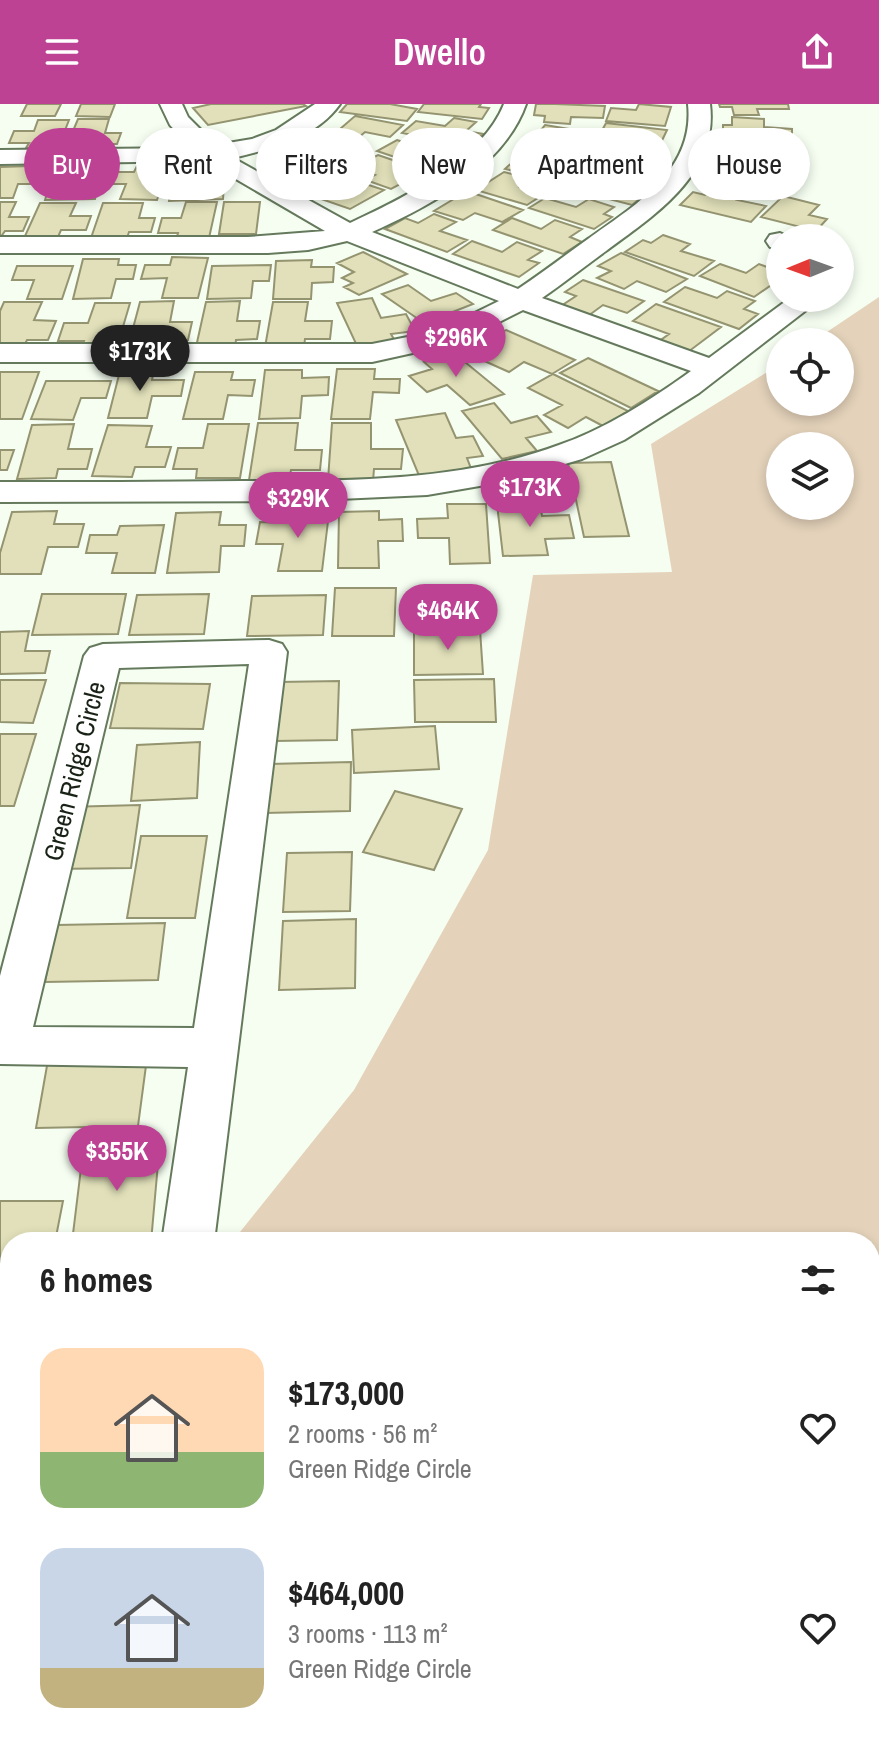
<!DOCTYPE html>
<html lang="en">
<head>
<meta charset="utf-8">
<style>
  body { margin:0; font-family:"Archivo Narrow",sans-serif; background:#f2f2f2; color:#222; height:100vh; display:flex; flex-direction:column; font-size:30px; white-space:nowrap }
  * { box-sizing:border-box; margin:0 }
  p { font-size:26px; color:#767676 }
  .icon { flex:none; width:44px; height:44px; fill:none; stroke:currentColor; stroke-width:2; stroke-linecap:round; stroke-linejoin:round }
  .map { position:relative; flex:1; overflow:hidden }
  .sheet { position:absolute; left:0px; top:1128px; width:880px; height:514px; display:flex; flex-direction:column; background:#fff; border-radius:32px 32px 0 0; box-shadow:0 4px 12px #0003 }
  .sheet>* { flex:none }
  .top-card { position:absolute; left:24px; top:24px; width:832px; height:72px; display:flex; gap:16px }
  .needle { width:52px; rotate:269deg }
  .fabs { position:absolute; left:766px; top:120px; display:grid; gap:16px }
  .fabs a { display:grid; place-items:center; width:88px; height:88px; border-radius:50%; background:#fff; box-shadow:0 4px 12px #0003; font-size:40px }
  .price { position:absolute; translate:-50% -68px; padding:0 18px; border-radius:28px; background:#bd4294; color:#fff; font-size:26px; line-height:52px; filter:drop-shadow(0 2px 4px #0008) }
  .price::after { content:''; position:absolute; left:50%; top:48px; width:24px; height:18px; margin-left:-12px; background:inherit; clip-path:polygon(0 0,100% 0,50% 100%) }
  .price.active { background:#222; color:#fff }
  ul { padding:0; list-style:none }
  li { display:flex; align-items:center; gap:24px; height:200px; padding:0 40px }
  li span { display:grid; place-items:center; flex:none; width:224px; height:160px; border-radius:24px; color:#555 }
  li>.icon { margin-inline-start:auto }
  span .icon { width:96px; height:96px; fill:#fffc; stroke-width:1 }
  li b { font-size:34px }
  h2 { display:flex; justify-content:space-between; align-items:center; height:96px; padding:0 40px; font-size:34px }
  .chip { padding:0 28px; border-radius:36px; background:#fff; box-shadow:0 4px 12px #0003; font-size:28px; line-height:72px }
  .chip.active { background:#bd4294; color:#fff }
  header { display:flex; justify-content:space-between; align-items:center; height:104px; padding:0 40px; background:#bd4294; color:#fff; font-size:36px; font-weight:600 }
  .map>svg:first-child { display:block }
</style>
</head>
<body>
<header><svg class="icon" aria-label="menu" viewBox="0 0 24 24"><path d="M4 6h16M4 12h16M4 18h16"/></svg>Dwello<svg class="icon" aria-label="share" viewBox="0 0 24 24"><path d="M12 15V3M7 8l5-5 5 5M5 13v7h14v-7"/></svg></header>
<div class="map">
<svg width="879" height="1641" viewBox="0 0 879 1641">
  <rect width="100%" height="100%" fill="#f5fef1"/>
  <path fill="#e4d2ba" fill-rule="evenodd" d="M879,193V1348L870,1340V1138H232L354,986L488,746L533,471L672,468L651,340L780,260V298H840V238H812ZM780,342H840V402H780Z"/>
  <path fill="#e1e0ba" stroke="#959471" stroke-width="2" d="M27,0H61L55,12H21Z
    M81,0H115L110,13L76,12Z
    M303,0L306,2L208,21L193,4L211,0Z
    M347,0H390L417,5L407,17L340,8Z
    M424,0H481L479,3L489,4L482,15L418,8Z
    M536,0H555L605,2L603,14L571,13L570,20L544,18L545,12L534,11Z
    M639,0L671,3L665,22L606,17L611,4L636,6Z
    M719,0H788L789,5H757L759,11H734L732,3H720Z
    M355,12L403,21L390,33L365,28L357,35L333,31Z
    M732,13L764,15V23L792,25V37L723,33V21H732Z
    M454,14L476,18L466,27L483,30L470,42L402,29L416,17L445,22Z
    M78,15H109L105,29H121L117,40H96L94,46H65Z
    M38,16H69L58,44H26L29,39H9L14,27H34Z
    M606,19L667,26L658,45L634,42L636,36L599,32Z
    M545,21L569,25L562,34L593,38L583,51L528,42Z
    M332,32L351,40L335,46L354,54L333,64L295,48Z
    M397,36L422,45L435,38L457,45L424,63L377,47Z
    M736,36L768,39L766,48L793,50L791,63L721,57L724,43L734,44Z
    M628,44L660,49L653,58L660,59L652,72L582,61L592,48L622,53Z
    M527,45L553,50L546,57L575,63L561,77L505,65Z
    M378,51L425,67L391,85L366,76L375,71L363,67L374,61L364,58Z
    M289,52L329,68L295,83L255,67Z
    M723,59L754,64L751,70L785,75L773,92L698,79L708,65L717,67Z
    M104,61L95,95L45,96L56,62Z
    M30,62L27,69H48L44,80H18L13,94H0V63Z
    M137,62H168L157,96L120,95L126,80H110L114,68H134Z
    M204,65L203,82L224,81L223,95L169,97L173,66Z
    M579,67L610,75L618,70L645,77L635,85L648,88L632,101L559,82Z
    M504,68L532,75L520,83L544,90L527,101L476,86Z
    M338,71L384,86L350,105L304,89Z
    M712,84L742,91L737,96L766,102L751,118L680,101L693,88L705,91Z
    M467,87L523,106L502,118L475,109L463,116L434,107Z
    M783,92L819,101L809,111L827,115L816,127L761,113Z
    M545,94L576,103L589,95L614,103L604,110L612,113L594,125L529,104Z
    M0,98H16L9,113H29L23,127H5L0,134Z
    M186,98H217L209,134L177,133L178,129H158L162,114H181Z
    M224,98H260L256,130H219Z
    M40,99H76L70,112H91L86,126H61L58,133L25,132Z
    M103,99H143L139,114H155L151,128H129L127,134H91Z
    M434,110L456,118L440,127L467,136L447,148L385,125L405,114L418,119Z
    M512,114L541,125L555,116L582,125L570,133L582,138L563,150L493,126Z
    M663,131L690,140L681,147L714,157L694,172L625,148L643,136L651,139Z
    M472,137L502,148L517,138L542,147L528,156L539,159L519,173L453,150Z
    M363,148L407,170L359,191L344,183L353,179L342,174L354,168L337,159Z
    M621,149L687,175L666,188L637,177L624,185L597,174L611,167L598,162Z
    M172,153L208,154L198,194H162L167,174L141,175L145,161H170Z
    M83,155H119L118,161H136L133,175H116L111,194L73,195Z
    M312,156L311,163H334L333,178L312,179L311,195H273L276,157Z
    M720,160L746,169L759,160L780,168V175L754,193L700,172Z
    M271,161L269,177H253L251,194L207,195L212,162Z
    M17,162H73L62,195H27L34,176H12Z
    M583,176L644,197L627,209L603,201L588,212L561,202L576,192L565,188Z
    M408,181L431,197L456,189L473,200L450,209L461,216L434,226L382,190Z
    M685,183L717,194L727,187L755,197L744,205L758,210L739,225L664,198Z
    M372,194L381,214L406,210L415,227L391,230L396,239L358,244L337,199Z
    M174,197L170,218H192L188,236H163L162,243H128L140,198Z
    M240,197L237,217H260L257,235L236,236L235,243H196L206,198Z
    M4,198H42L34,216L56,217L48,236H27L24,242H0V207Z
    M273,198H308L305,217H332L330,235H305L304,243H265Z
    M95,199H130L117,243H82L84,237H58L64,219H88Z
    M656,200L721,223L688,248L658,238L669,230L633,217Z
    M506,226L575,256L552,270L524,258L509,268L480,255L498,244L485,238Z
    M454,249L504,290L470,301L447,281L427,288L409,272L432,265L424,258Z
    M588,254L658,287L631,304L560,269Z
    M337,265H375L374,275H400L399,289L373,288L370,315H331Z
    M154,266L152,276H184L181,292H152L147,314H108L120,267Z
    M265,266H302V274L329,273L328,291L302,292L300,314L259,315Z
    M0,268H39L22,315H0Z
    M195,268H233L231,276H255L252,292L228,291L223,315H183Z
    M553,270L628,307L603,322L586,313L568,324L544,311L562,301L528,284Z
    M46,277H111L106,294H81L73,316L31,315Z
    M494,299L511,319L537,312L551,328L526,334L537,347L502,355L462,307Z
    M445,309L456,334L473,332L483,352L467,354L472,367L420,374L396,316Z
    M258,319H298L295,346H322L320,366H291L289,376H249Z
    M332,319H371V345H403L401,365H374L373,377L328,376Z
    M74,320L68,345H92L87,365H58L56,374L17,375L32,321Z
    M208,320H249L240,374H196L197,365H173L178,344H203Z
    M108,321L152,322L146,343H171L165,363H135L132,373L92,372Z
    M0,346H14L7,366H0Z
    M611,358L629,432L584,433L568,359Z
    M540,399L542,412L569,411L574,434L545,435L548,451L503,452L497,400Z
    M447,400H486L490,459L450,460L449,434H418L417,415L448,414Z
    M57,407L54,420H84L78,443H48L41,470H0V449L12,408Z
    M379,407V416L402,415L403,437H378L379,464H338L339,408Z
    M221,408L219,421H246L244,442H221L219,468L167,469L176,409Z
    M287,408L329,409L322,467H278L283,440H256L260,418L285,419Z
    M164,421L155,469H112L117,449H86L90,431H117L120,422Z
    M335,484H396L394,532H332Z
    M42,490H126L118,530L32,531Z
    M209,490L204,530L129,531L137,491Z
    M326,491L323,531L247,532L252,492Z
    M414,526H480L483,570L414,571Z
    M29,527L25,547H50L45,569L0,570V528Z
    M494,575L496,618H415L414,576Z
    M0,576H46L33,619L0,618Z
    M339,577L337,636L275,637L279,578Z
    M120,579L210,580L203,625L110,624Z
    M435,622L439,665L354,669L352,626Z
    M0,630H36L14,702H0Z
    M200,638L197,694L131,697L137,641Z
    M351,658L350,707L265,709L269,660Z
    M395,687L462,705L434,766L363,748Z
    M140,701L131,764L53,765L65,703Z
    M141,732H207L195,814H127Z
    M352,748L350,807L283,808L287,749Z
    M356,815L355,884L279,886L283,817Z
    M165,819L158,876L45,878L56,821Z
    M147,954L138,1022L36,1024L48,956Z
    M160,1037L151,1138H72L84,1040Z
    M0,1097H63L55,1138H10V1183H0Z
    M0,1369H10V1632H48L47,1641H0Z
    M100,1632H152V1641H99Z
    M362,1632H509L510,1641H362Z
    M533,1632H630L631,1641H534Z"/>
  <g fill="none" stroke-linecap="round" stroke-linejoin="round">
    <g stroke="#657a5d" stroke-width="4">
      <path id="street" d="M160,0H182L188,13L216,41L252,35L276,26L315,0H340C316,34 271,45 233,54L350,119C402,95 482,56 504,0H526C504,63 430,102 372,128L518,185C542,169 564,152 588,135C635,101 695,67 688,0H710C719,70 655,111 606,147C585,162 564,179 542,194L709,254L790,194H822L699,289L624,336L582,355L503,378L427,391L295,397L0,398V378C81,378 161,378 242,377C348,377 459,378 559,341C605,325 651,296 691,267L523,206L458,239L372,258H0V240H372L438,227L499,197L347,137L308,146L268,149H0V133H248L325,127L205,57L0,60V46L191,44L170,21Z
        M780,129L791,134H780V145L770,143L766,137L770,131Z
        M269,536L282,540L287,548L214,1138H162L188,963L0,960V872L84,552L90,544L103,540ZM249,560L194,924L33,923L119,564Z
        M0,1233L10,1235V1289L0,1287Z
        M870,1503L879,1507V1570L870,1567Z
        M167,1632H231V1641H165Z
        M705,1632H769L767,1641H701Z"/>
    </g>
    <use href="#street" fill="#fff" fill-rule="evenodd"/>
  </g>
  <g text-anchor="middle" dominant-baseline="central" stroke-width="7" stroke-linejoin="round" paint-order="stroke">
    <g font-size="26" fill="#192216" stroke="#fff">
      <text transform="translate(74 667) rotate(-76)">Green Ridge Circle</text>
    </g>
  </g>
</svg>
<div class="fabs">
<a><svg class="needle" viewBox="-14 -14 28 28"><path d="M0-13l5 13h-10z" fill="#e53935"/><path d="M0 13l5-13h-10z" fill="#767676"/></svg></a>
<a><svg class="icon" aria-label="locate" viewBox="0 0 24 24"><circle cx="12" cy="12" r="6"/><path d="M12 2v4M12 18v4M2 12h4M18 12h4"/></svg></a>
<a><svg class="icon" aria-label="layers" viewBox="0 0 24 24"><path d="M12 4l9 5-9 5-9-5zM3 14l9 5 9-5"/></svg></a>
</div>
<b class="price" style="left:456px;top:275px">$296K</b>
<b class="price active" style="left:140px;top:289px">$173K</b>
<b class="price" style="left:530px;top:425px">$173K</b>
<b class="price" style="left:298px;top:436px">$329K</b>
<b class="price" style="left:448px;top:548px">$464K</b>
<b class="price" style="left:117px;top:1089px">$355K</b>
<div class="top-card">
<a class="chip active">Buy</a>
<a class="chip">Rent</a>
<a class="chip">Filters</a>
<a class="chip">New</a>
<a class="chip">Apartment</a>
<a class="chip">House</a>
</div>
<section class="sheet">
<h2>6 homes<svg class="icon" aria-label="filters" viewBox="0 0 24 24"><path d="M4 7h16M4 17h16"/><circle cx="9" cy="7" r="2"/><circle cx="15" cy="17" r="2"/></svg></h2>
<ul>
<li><span style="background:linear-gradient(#ffd9b3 65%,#8fb573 0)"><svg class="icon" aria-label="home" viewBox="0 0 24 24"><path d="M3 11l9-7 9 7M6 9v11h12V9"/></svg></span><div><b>$173,000</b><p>2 rooms · 56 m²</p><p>Green Ridge Circle</p></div><svg class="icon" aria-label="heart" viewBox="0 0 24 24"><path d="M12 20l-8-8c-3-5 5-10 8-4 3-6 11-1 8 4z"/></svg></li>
<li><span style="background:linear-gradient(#c9d6e8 75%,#c2b280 0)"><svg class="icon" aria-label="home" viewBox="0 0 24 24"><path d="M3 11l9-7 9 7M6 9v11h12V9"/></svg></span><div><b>$464,000</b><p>3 rooms · 113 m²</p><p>Green Ridge Circle</p></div><svg class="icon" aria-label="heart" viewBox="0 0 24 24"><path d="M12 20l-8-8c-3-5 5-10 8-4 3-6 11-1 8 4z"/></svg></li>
</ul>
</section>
</div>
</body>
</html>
